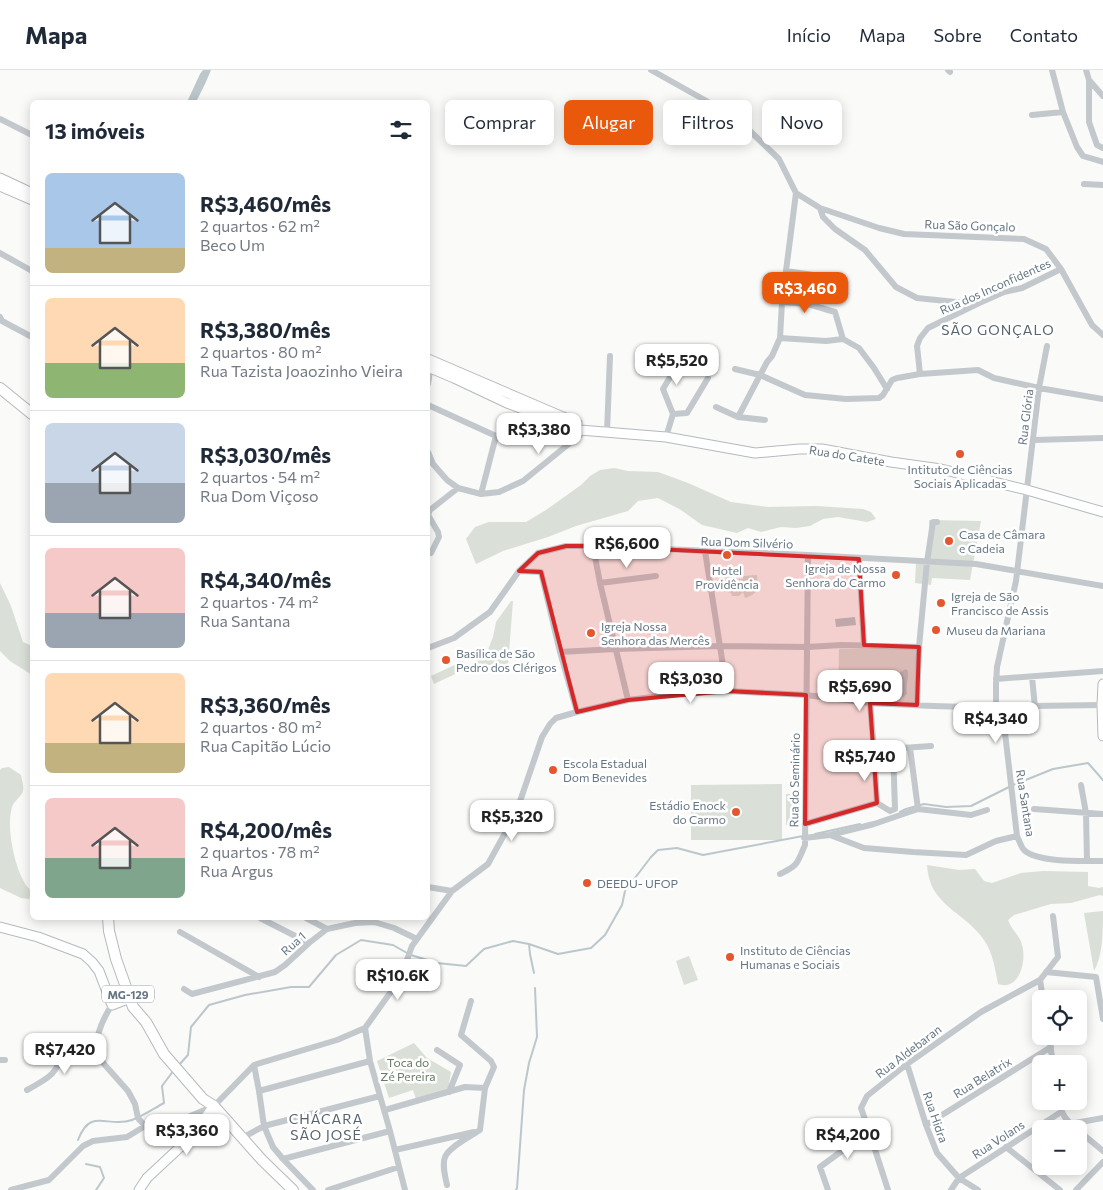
<!DOCTYPE html>
<html lang="pt">
<head>
<meta charset="utf-8">
<style>
  body { margin:0; font-family:Commissioner,sans-serif; background:#f6f6f7; color:#1f2937; height:100vh; display:flex; flex-direction:column; font-size:19px; white-space:nowrap }
  * { box-sizing:border-box; margin:0 }
  p { font-size:16px; color:#747a83 }
  .icon { flex:none; width:28px; height:28px; fill:none; stroke:currentColor; stroke-width:2; stroke-linecap:round; stroke-linejoin:round }
  .map { position:relative; flex:1; overflow:hidden }
  .panel { position:absolute; left:30px; top:30px; width:400px; height:820px; display:flex; flex-direction:column; background:#fff; border-radius:8px; box-shadow:0 2px 12px #0003 }
  .panel>* { flex:none }
  .guide { position:absolute; left:445px; top:30px; width:475px; height:45px; display:flex; gap:10px }
  .fabs { position:absolute; left:1032px; top:920px; display:grid; gap:10px }
  .fabs a { display:grid; place-items:center; width:55px; height:55px; border-radius:8px; background:#fff; box-shadow:0 2px 12px #0003; font-size:25px }
  .price { position:absolute; translate:-50% -42px; padding:0 11px; border-radius:10px; background:#fff; color:#222; font-size:16px; line-height:32px; filter:drop-shadow(0 1px 2px #0008) }
  .price::after { content:''; position:absolute; left:50%; top:30px; width:15px; height:11px; margin-left:-8px; background:inherit; clip-path:polygon(0 0,100% 0,50% 100%) }
  .price.current { background:#ea580c; color:#fff }
  ul { padding:0; list-style:none }
  li { display:flex; align-items:center; gap:15px; height:125px; padding:0 15px }
  li+li { border-top:1px solid #e0e1e3 }
  li span { display:grid; place-items:center; flex:none; width:140px; height:100px; border-radius:8px; color:#555 }
  li>.icon { margin-inline-start:auto }
  span .icon { width:60px; height:60px; fill:#fffc; stroke-width:1 }
  li b { font-size:21px }
  h2 { display:flex; justify-content:space-between; align-items:center; height:60px; padding:0 15px; font-size:21px }
  .pill { padding:0 18px; border-radius:8px; background:#fff; box-shadow:0 2px 12px #0003; font-size:18px; line-height:45px }
  .pill.current { background:#ea580c; color:#fff }
  header { display:flex; align-items:center; gap:30px; box-sizing:border-box; height:70px; padding:0 25px; background:#fff; border-bottom:1px solid #e0e1e3 }
  header strong { font-size:24px }
  nav { display:flex; gap:28px; margin-inline-start:auto; font-size:18px }
  .map>svg:first-child { display:block }
</style>
</head>
<body>
<header>
<strong>Mapa</strong>
<nav><a>Início</a><a>Mapa</a><a>Sobre</a><a>Contato</a></nav>
</header>
<div class="map">
<svg width="1103" height="1120" viewBox="0 0 1103 1120">
  <rect width="100%" height="100%" fill="#fafaf8"/>
  <path fill="#dadfd7" d="M614,398L628,401L658,402L688,413L731,432L768,437L816,436L863,439L871,442L876,449L867,452L838,447L823,449L810,456L796,458L781,457L761,462L748,458L737,463L702,455L681,440L658,428L638,431L628,441L576,456L548,467L503,481L476,494L466,469L475,457L489,452H526L546,440L581,415L590,406L600,400Z
    M929,450L981,451L970,510L932,508L931,515L915,513L916,492H930Z
    M757,505C758,518 759,524 745,528L743,522L739,526H732L731,523L718,519L713,513L739,512V509H743V506Z
    M0,513L11,536L23,572L32,576V605L10,591L0,581Z
    M511,531H513L508,595H475V592L486,585L493,567L496,552Z
    M917,578L914,635L838,628L839,579Z
    M463,591L466,599L434,614L431,606Z
    M9,697L21,705C22,710 24,716 23,721C21,727 14,731 12,737C6,756 14,793 23,810C25,815 29,818 32,822L29,829L21,828L0,818V700L2,698Z
    M782,714V770H691V715Z
    M786,724H800V755H786Z
    M927,795L959,800L975,799L984,811L992,813L1021,803L1043,801L1088,802V816L1099,818L1103,817V826L1100,825L1071,833L1051,834L1044,836L1014,845L1008,850C1012,861 1020,865 1022,875C1026,887 1022,913 1006,915C1004,916 999,914 998,914C995,899 993,883 984,870C964,841 929,836 927,795Z
    M1103,841C1103,860 1103,886 1094,901L1084,843Z
    M689,886L698,910L684,915L676,891Z
    M414,973L427,988L451,1002L447,1025L417,1032L413,1020L389,1028L377,991Z"/>
  <path fill="#bbc7cb" d="M203,0H211L205,14L196,32H187L200,4Z
    M855,547L856,555L836,557L835,549Z
    M906,599L908,601C909,609 905,614 907,624L903,627L899,625L898,622L902,616V612L900,608V602Z"/>
  <g fill="none" stroke-linecap="round" stroke-linejoin="round">
    <path stroke="#bbc7cb" stroke-width="2" d="M1013,715L1053,699L1088,693L1103,710
      M900,742L906,739L924,734L946,737L971,736L1009,717
      M815,764L860,754
      M529,874L530,884L534,903
      M411,885L437,893L466,896L484,879L513,871L529,874L558,884L591,878L605,865L622,835L625,821L651,787L658,780L677,778L703,785L803,766
      M179,995L188,985L191,957L209,935L245,925L291,917H309L336,885L361,870L393,875L407,883
      M78,1070C91,1036 108,1059 132,1050C143,1046 153,1039 164,1033L162,1016L174,1000
      M86,1094L100,1097L104,1108L96,1120
      M516,1120L517,1118L524,1020L529,993L537,967L535,918"/>
    <g stroke="#b3babf" stroke-width="11">
      <path id="secondary" d="M0,108L32,123
        M0,116L32,130
        M428,289L577,353
        M428,297L454,308L507,333L580,360L666,367L755,383L800,379H822L891,392L941,399L1027,420L1103,442
        M1103,614L1102,635L1103,666
        M0,857L38,867L83,884L92,892L99,901L112,935L130,928
        M139,1120L147,1108L191,1067L214,1036"/>
    </g>
    <g stroke="#b5babe" stroke-width="12">
      <path id="primary" d="M0,318L32,344
        M108,848L109,861L116,889L133,937L146,952L164,984L203,1029L214,1036L262,1090L293,1120"/>
    </g>
    <path stroke="#c3c8cc" stroke-width="6" d="M651,0L710,33L750,61L779,89L796,123
      M948,0L950,2
      M1052,0L1063,42L1077,77L1083,86L1103,92
      M1086,0L1089,10L1103,26
      M1089,10V52L1097,75L1103,78
      M1032,45L1063,42
      M0,49L32,65
      M1084,114L1103,115
      M796,123L820,138L879,158L904,164L1024,169L1046,179L1061,199L1092,255L1103,265
      M820,138L823,147L835,159L865,180L896,217L917,228L975,234
      M0,183L32,201
      M786,201L813,205L808,234L835,242L843,269
      M782,232L808,234
      M0,247L2,251L32,267
      M780,268L826,271L843,269L859,278L874,298L887,319
      M735,299L760,305L805,325L846,329L879,328L883,325L892,310L897,308L920,304L978,300L994,308L1039,318L1103,329
      M920,304L917,276L920,268L928,258L977,234L1004,222L1022,218L1061,199
      M428,314L431,295
      M428,335L496,366L481,424
      M716,337L738,347L765,350
      M673,344L663,319L682,287
      M738,347L767,292L772,286L780,268L782,232L796,123
      M607,362L610,286
      M666,367L673,344L687,343L708,308
      M1034,370L1103,368
      M428,382L433,394L447,410L458,418L481,424L499,422L523,411L586,360
      M593,476L600,513L628,630
      M705,481L727,621
      M431,483L439,467L438,462L428,445L430,440L458,418
      M859,489L864,575
      M519,501L541,502L560,582L577,642
      M600,513L656,506
      M428,578L454,568L490,542L519,501L538,483L566,476H593L808,485L976,494L1103,516
      M560,582L615,579L719,576L807,577L842,575L919,577
      M1032,607L1035,637
      M996,609L1103,601
      M917,635L919,577L927,492L933,452H937
      M996,637V614L997,597L1016,511L1039,318L1047,276
      M1002,637L1017,766C1019,770 1021,777 1024,780C1038,793 1084,791 1103,791
      M910,678L918,739
      M874,680L931,676
      M1081,715L1086,743L1087,791
      M877,733L890,741L895,739L893,679
      M1034,739L1103,744
      M805,754L877,733L874,680L870,633
      M830,765L864,778L913,782L966,785L996,771L1017,766
      M804,768L830,765L874,754L918,739L971,745L987,740
      M780,804C799,795 797,793 805,775L808,485
      M428,817L452,821
      M260,848L309,873
      M306,848L327,859
      M180,862L259,907
      M1046,902L1096,907L1103,949
      M1040,910L1043,929
      M184,919L192,924L275,902L285,895L309,873L327,859L355,853L374,852L394,858L417,869
      M112,935C103,948 97,964 95,980L104,994L128,1021L135,1034L138,1048L145,1056
      M365,958L370,991L390,1061L405,1120
      M1049,966L1053,994
      M437,980L460,995L449,1022
      M0,990H5
      M907,994L926,1055L937,1083L959,1108L978,1120
      M254,995L259,1021L264,1056L273,1077L283,1089L313,1120
      M27,1020C51,1007 58,1003 65,976C74,973 85,977 95,980
      M259,1021L370,991
      M1059,1031C1061,1044 1066,1050 1076,1059
      M385,1040L465,1017L485,1018
      M1070,1054L1103,1048
      M926,1055L1051,977
      M1079,1061L1103,1081
      M242,1068L264,1056L380,1026
      M1006,1077L1060,1120
      M395,1080L474,1062
      M283,1089L390,1061
      M447,1115C445,1106 442,1095 445,1087C449,1077 471,1066 480,1060L485,1018L494,997L491,991L461,965L471,931
      M11,1120L49,1110L83,1076L93,1071L127,1067L145,1056L188,1047L214,1036L254,995L337,970L365,958L400,909L412,876L452,821L488,794L516,743L542,667L550,654L556,648L577,642L628,630L677,624L727,621L806,625L870,633L933,636L968,637L1102,635
      M328,1120L399,1097
      M828,1120L820,1097L869,1061
      M888,1120L869,1061L861,1038L867,1026L907,994L981,942L1040,910L1058,887L1053,846
      M951,1120L959,1108L1061,1042
      M1076,1120L1103,1092"/>
    <use href="#secondary" stroke="#fff" stroke-width="9"/>
    <use href="#primary" stroke="#fff" stroke-width="10"/>
  </g>
  <path fill="#d62828" fill-opacity="0.2" stroke="#d62828" stroke-width="4" stroke-linejoin="round" d="M566,476H593L859,489L864,575L919,577L917,635L870,633L877,733L805,754L806,625L727,621L628,630L577,642L541,502L519,501L538,483Z"/>
  <g fill="#e4572e" stroke="#fff" stroke-width="2">
    <circle cx="960" cy="384" r="5"/>
    <circle cx="949" cy="471" r="5"/>
    <circle cx="727" cy="485" r="5"/>
    <circle cx="896" cy="505" r="5"/>
    <circle cx="941" cy="533" r="5"/>
    <circle cx="936" cy="560" r="5"/>
    <circle cx="591" cy="563" r="5"/>
    <circle cx="446" cy="590" r="5"/>
    <circle cx="553" cy="700" r="5"/>
    <circle cx="736" cy="742" r="5"/>
    <circle cx="587" cy="813" r="5"/>
    <circle cx="730" cy="887" r="5"/>
  </g>
  <g text-anchor="middle" dominant-baseline="central" stroke-width="5" stroke-linejoin="round" paint-order="stroke">
    <rect fill="#fff" stroke="#939fa8" stroke-width="1" x="102" y="915.5" width="52" height="17" rx="4"/>
    <g font-size="11" font-weight="bold" fill="#657683">
      <text x="128" y="924">MG-129</text>
    </g>
    <g font-size="12" fill="#657683" stroke="#fff">
      <text transform="translate(970 155) rotate(2)">Rua São Gonçalo</text>
      <text transform="translate(995 216) rotate(-24)">Rua dos Inconfidentes</text>
      <text transform="translate(1025 347) rotate(-83)">Rua Glória</text>
      <text transform="translate(847 385) rotate(9)">Rua do Catete</text>
      <text transform="translate(747 472) rotate(2)">Rua Dom Silvério</text>
      <text transform="translate(794 710) rotate(-89)">Rua do Seminário</text>
      <text transform="translate(1026 733) rotate(81)">Rua Santana</text>
      <text transform="translate(293 873) rotate(-42)">Rua 1</text>
      <text transform="translate(908 981) rotate(-37)">Rua Aldebaran</text>
      <text transform="translate(982 1007) rotate(-32)">Rua Belatrix</text>
      <text transform="translate(936 1047) rotate(71)">Rua Hidra</text>
      <text transform="translate(998 1069) rotate(-33)">Rua Volans</text>
    </g>
    <g font-size="12" fill="#657683" stroke="#fff" text-anchor="start">
      <text x="960" y="399" text-anchor="middle">Intituto de Ciências<tspan x="960" dy="14">Sociais Aplicadas</tspan></text>
      <text x="959" y="464">Casa de Câmara<tspan x="959" dy="14">e Cadeia</tspan></text>
      <text x="886" y="498" text-anchor="end">Igreja de Nossa<tspan x="886" dy="14">Senhora do Carmo</tspan></text>
      <text x="727" y="500" text-anchor="middle">Hotel<tspan x="727" dy="14">Providência</tspan></text>
      <text x="951" y="526">Igreja de São<tspan x="951" dy="14">Francisco de Assis</tspan></text>
      <text x="601" y="556">Igreja Nossa<tspan x="601" dy="14">Senhora das Mercês</tspan></text>
      <text x="946" y="560">Museu da Mariana</text>
      <text x="456" y="583">Basílica de São<tspan x="456" dy="14">Pedro dos Clérigos</tspan></text>
      <text x="563" y="693">Escola Estadual<tspan x="563" dy="14">Dom Benevides</tspan></text>
      <text x="726" y="735" text-anchor="end">Estádio Enock<tspan x="726" dy="14">do Carmo</tspan></text>
      <text x="597" y="813">DEEDU- UFOP</text>
      <text x="740" y="880">Instituto de Ciências<tspan x="740" dy="14">Humanas e Sociais</tspan></text>
    </g>
    <g font-size="12" fill="#687a64" stroke="#fff">
      <text x="408" y="992">Toca do<tspan x="408" dy="14">Zé Pereira</tspan></text>
    </g>
    <g font-size="14" letter-spacing="1" fill="#57646e" stroke="#fff">
      <text x="998" y="259">SÃO GONÇALO</text>
      <text x="326" y="1048">CHÁCARA<tspan x="326" dy="16">SÃO JOSÉ</tspan></text>
    </g>
  </g>
</svg>
<div class="fabs">
<a><svg class="icon" aria-label="locate" viewBox="0 0 24 24"><circle cx="12" cy="12" r="6"/><path d="M12 2v4M12 18v4M2 12h4M18 12h4"/></svg></a>
<a>+</a>
<a>−</a>
</div>
<b class="price current" style="left:805px;top:244px">R$3,460</b>
<b class="price" style="left:677px;top:316px">R$5,520</b>
<b class="price" style="left:539px;top:385px">R$3,380</b>
<b class="price" style="left:627px;top:499px">R$6,600</b>
<b class="price" style="left:691px;top:634px">R$3,030</b>
<b class="price" style="left:860px;top:642px">R$5,690</b>
<b class="price" style="left:996px;top:674px">R$4,340</b>
<b class="price" style="left:865px;top:712px">R$5,740</b>
<b class="price" style="left:512px;top:772px">R$5,320</b>
<b class="price" style="left:398px;top:931px">R$10.6K</b>
<b class="price" style="left:65px;top:1005px">R$7,420</b>
<b class="price" style="left:187px;top:1086px">R$3,360</b>
<b class="price" style="left:848px;top:1090px">R$4,200</b>
<div class="guide">
<a class="pill">Comprar</a>
<a class="pill current">Alugar</a>
<a class="pill">Filtros</a>
<a class="pill">Novo</a>
</div>
<section class="panel">
<h2>13 imóveis<svg class="icon" aria-label="filters" viewBox="0 0 24 24"><path d="M4 7h16M4 17h16"/><circle cx="9" cy="7" r="2"/><circle cx="15" cy="17" r="2"/></svg></h2>
<ul>
<li><span style="background:linear-gradient(#a9c7e8 75%,#c2b280 0)"><svg class="icon" aria-label="home" viewBox="0 0 24 24"><path d="M3 11l9-7 9 7M6 9v11h12V9"/></svg></span><div><b>R$3,460/mês</b><p>2 quartos · 62 m²</p><p>Beco Um</p></div></li>
<li><span style="background:linear-gradient(#ffd9b3 65%,#8fb573 0)"><svg class="icon" aria-label="home" viewBox="0 0 24 24"><path d="M3 11l9-7 9 7M6 9v11h12V9"/></svg></span><div><b>R$3,380/mês</b><p>2 quartos · 80 m²</p><p>Rua Tazista Joaozinho Vieira</p></div></li>
<li><span style="background:linear-gradient(#c9d6e8 60%,#9aa5b1 0)"><svg class="icon" aria-label="home" viewBox="0 0 24 24"><path d="M3 11l9-7 9 7M6 9v11h12V9"/></svg></span><div><b>R$3,030/mês</b><p>2 quartos · 54 m²</p><p>Rua Dom Viçoso</p></div></li>
<li><span style="background:linear-gradient(#f6c9c9 65%,#9aa5b1 0)"><svg class="icon" aria-label="home" viewBox="0 0 24 24"><path d="M3 11l9-7 9 7M6 9v11h12V9"/></svg></span><div><b>R$4,340/mês</b><p>2 quartos · 74 m²</p><p>Rua Santana</p></div></li>
<li><span style="background:linear-gradient(#ffd9b3 70%,#c2b280 0)"><svg class="icon" aria-label="home" viewBox="0 0 24 24"><path d="M3 11l9-7 9 7M6 9v11h12V9"/></svg></span><div><b>R$3,360/mês</b><p>2 quartos · 80 m²</p><p>Rua Capitão Lúcio</p></div></li>
<li><span style="background:linear-gradient(#f6c9c9 60%,#7fa58c 0)"><svg class="icon" aria-label="home" viewBox="0 0 24 24"><path d="M3 11l9-7 9 7M6 9v11h12V9"/></svg></span><div><b>R$4,200/mês</b><p>2 quartos · 78 m²</p><p>Rua Argus</p></div></li>
</ul>
</section>
</div>
</body>
</html>
